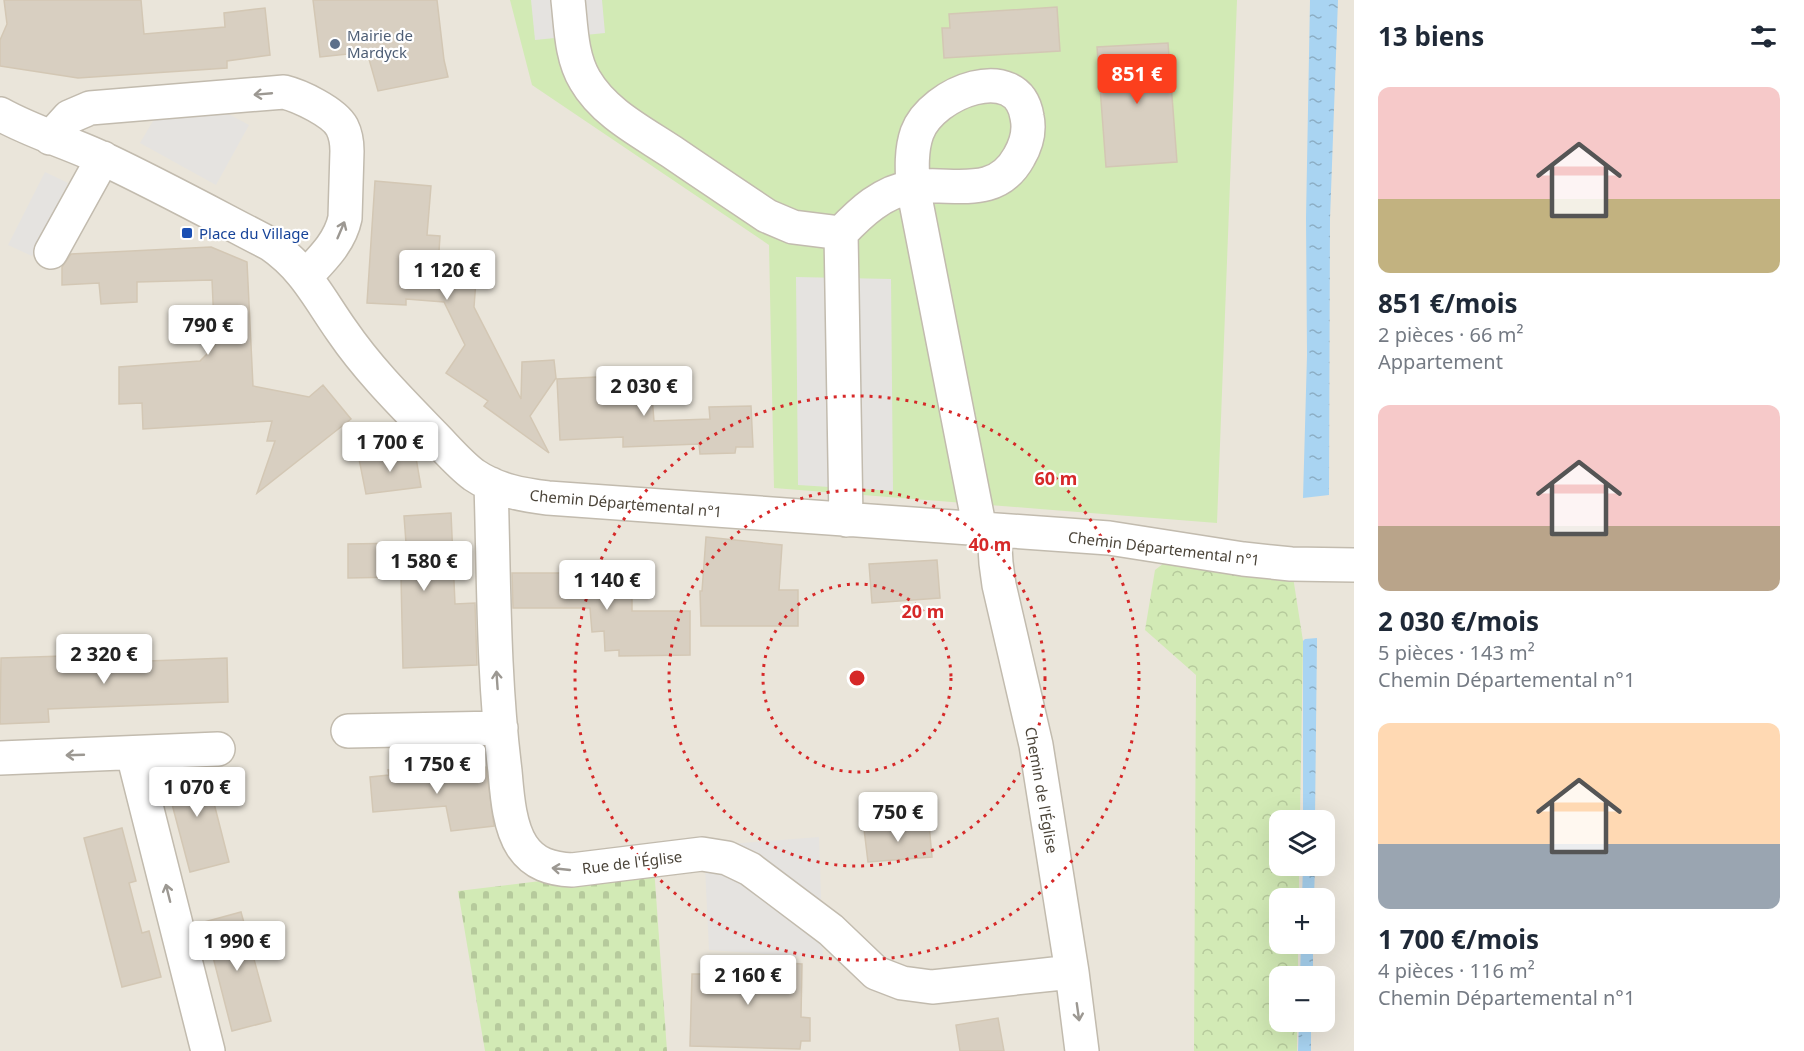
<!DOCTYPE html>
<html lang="fr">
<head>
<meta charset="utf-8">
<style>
  body { margin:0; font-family:"Noto Sans",sans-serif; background:#f6f6f7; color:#1f2937; height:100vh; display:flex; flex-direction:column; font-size:22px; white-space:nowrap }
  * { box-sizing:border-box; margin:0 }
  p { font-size:20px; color:#747a83 }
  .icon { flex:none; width:33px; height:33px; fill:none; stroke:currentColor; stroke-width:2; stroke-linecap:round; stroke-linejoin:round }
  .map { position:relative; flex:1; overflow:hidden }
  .panel { display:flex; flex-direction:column; background:#fff; width:450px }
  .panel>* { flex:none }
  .controls { position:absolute; left:1269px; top:810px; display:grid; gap:12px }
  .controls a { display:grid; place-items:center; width:66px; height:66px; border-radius:12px; background:#fff; box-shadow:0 6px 24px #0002; font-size:30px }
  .price { position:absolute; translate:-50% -51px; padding:0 14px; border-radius:6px; background:#fff; color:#222; font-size:20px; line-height:39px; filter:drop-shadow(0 2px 3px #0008) }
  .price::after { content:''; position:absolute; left:50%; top:36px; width:18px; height:14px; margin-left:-9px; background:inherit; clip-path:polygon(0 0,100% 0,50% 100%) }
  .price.selected { background:#fc3f1d; color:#fff }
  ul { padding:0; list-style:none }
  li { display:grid; align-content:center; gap:12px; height:318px; padding:0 24px }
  li span { display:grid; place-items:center; height:186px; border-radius:12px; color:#555 }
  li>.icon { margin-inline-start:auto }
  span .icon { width:108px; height:108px; fill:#fffc; stroke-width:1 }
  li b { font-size:26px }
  h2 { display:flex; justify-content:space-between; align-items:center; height:72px; padding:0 24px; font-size:26px }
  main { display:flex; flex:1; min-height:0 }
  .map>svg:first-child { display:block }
</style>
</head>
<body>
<main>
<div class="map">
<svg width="1354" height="1051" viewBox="0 0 1354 1051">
  <defs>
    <pattern id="forest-crowns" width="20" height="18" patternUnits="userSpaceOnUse" patternTransform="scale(1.5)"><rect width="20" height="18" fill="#d2eab5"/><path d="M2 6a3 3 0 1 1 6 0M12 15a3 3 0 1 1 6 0" fill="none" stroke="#b6ca9c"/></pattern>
    <pattern id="cemetery-stones" width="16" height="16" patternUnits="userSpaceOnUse" patternTransform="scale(1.5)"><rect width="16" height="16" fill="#d2eab5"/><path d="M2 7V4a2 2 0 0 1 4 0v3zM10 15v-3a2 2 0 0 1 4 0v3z" fill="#b6ca9c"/></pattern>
    <pattern id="water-ripples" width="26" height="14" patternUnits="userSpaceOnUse" patternTransform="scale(1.5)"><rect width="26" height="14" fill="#a9d4f2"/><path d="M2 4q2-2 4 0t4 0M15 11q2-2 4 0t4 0" fill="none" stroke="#8caec5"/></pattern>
  </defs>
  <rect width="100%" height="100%" fill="#f6f3ec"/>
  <path fill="#eae5da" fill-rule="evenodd" d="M0,0H1354V1051H0ZM1280,820H1324V866H1280ZM1280,898H1324V944H1280ZM1280,976H1324V1022H1280Z"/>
  <path fill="url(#forest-crowns)" d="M1181,550L1291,564L1303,641L1300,820H1280V866H1299V898H1280V944H1298V976H1280V1022H1297V1051H1194L1196,675L1145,630L1155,570Z"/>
  <path fill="url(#cemetery-stones)" d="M654,867L667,1051H485L458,891Z"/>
  <path fill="#d2eab5" d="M510,0H1237L1217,523L774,488L769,245L532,85Z"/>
  <path fill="#e5e3e0" d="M531,0H602L605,33L535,40Z
    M221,110L249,125L216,185L140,143L156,116Z
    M45,172L68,183L32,256L8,245Z
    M796,277L891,279L893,491L798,485Z
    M819,837L823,958L709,950L704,846Z"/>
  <path fill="url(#water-ripples)" d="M1310,0H1338L1330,219L1329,495L1303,498L1307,355L1306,218Z
    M1317,638L1315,820H1303V641L1305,639Z
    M1303,866H1315L1314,898H1302Z
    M1301,944H1313V976H1300Z
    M1299,1022H1311V1051H1298Z"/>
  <path fill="#d8cfc1" stroke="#d3c7b4" stroke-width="1.5" d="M4,0H141L144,34L225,27L224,13L265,8L270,55L227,61V68L78,78L0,66V40L7,24Z
    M313,0H437L444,60L448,77L378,91L367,52L320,57Z
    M1057,7L1060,51L944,58L942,28H950L949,14Z
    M1168,43L1177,162L1106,167L1097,47Z
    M375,181L431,186L427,235L440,236L439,251L478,254L474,307L521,399L522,362L554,360L556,378L530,416L549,453L484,406L488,401L446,373L465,345L444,302L406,299V305L367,303Z
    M211,247L247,262L253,386L309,397L323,385L351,419L257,493L275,441H267L272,421L143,429L142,403L119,404V367L200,361L215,346L212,280L137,282V302L101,304L99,283L62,285V267L71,254Z
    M650,372L654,421L710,419L709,407L751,406L753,447H736L735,453L700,454L699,444L623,447V437L560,440L557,379L618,376V374Z
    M415,452L421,487L366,494L359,459Z
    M451,513L455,604L475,603L477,665L403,668L401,577L348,578V544L406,543L404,516Z
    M706,537L782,545L779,590H798V626H701L700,591H702Z
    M937,560L940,598L872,603L869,564Z
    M512,573H616V579H632V611H690V655L619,656V650L605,651L604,631L592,632L590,608H513Z
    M95,655V663L227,658L228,702L48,709L49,722L0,724L1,658Z
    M486,767L494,826L451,831L446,806L373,812L370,777L389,775L388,770L417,768V776Z
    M205,768L229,862L190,872L164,774L182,769Z
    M929,824L932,857L868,862L864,829Z
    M122,828L136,881L129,883L142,933L149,931L161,977L122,987L84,838Z
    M241,912L271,1021L232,1031L204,922Z
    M709,959L802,964L801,1017L810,1018V1041H801L800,1049L690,1046L692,974H708Z
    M998,1018L1004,1051H960L956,1025Z"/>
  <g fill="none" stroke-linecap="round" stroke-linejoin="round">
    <g stroke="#c2bbae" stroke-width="36">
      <path id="minor" d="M568,0C571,26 571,57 585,80C604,113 642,132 672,152C704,174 736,195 767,216L793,227L841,233L846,520
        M0,114C34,133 71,143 106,160C161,186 216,216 270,244C305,268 318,297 342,331C368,369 400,401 432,434C445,447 459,464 474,475C496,490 522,495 548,498L1109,538L1243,559L1291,564L1354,565
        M50,138L69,117L90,108L284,92C300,96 334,112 342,127C346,135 347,143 347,151L345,218C340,242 322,259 306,276
        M841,233C861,212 882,192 912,187C951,181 995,201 1019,157C1026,145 1030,131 1027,117C1018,59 932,92 917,133C911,150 912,169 913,187L980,530
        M51,252L103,158
        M491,484C494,580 493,676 505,771C507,794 509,826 522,846C534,864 551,869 572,870L702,854L727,858L750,869L831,930L876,973L902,983L932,987L1072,972
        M994,531L996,563L999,585L1036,745L1072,972L1082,1051
        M348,731L501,728
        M133,754L208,1051
        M0,758L218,749"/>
    </g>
    <use href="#minor" stroke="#fff" stroke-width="33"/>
  </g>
  <defs><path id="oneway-shaft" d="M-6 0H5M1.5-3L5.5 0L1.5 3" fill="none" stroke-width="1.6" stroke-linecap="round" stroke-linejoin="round" transform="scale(1.5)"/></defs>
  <g stroke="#9c9892">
    <use href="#oneway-shaft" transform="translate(263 94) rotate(175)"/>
    <use href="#oneway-shaft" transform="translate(341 230) rotate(-67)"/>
    <use href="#oneway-shaft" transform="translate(497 680) rotate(-94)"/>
    <use href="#oneway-shaft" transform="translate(75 755) rotate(178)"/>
    <use href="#oneway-shaft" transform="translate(561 869) rotate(-174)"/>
    <use href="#oneway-shaft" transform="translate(168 893) rotate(-104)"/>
    <use href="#oneway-shaft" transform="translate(1078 1012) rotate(82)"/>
  </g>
  <g fill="none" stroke="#d62828" stroke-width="3" stroke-dasharray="3 6">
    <circle cx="857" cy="678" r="94"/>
    <circle cx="857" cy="678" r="188"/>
    <circle cx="857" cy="678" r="282"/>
  </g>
  <circle fill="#5c6f8a" stroke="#fff" stroke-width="2" cx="335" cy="44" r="6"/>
  <rect fill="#1a4fb4" stroke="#fff" stroke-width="2" x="181" y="227" width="12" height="12" rx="3"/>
  <g text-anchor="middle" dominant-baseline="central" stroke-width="4.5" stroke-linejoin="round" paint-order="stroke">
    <g font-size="15" fill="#4e5e75" stroke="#fff" text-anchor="start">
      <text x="347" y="35">Mairie de<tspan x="347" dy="17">Mardyck</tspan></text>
    </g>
    <g font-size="15" fill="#164399" stroke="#fff" text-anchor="start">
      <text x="199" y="233">Place du Village</text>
    </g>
    <g font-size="15" fill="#4b4439" stroke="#fff">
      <text transform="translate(626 503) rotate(5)">Chemin Départemental n°1</text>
      <text transform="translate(1164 548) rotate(7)">Chemin Départemental n°1</text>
      <text transform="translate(1042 790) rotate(80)">Chemin de l'Église</text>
      <text transform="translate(632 862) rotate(-7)">Rue de l'Église</text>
    </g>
  </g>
  <circle cx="857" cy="678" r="9" fill="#d62828" stroke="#fff" stroke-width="3"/>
  <g font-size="18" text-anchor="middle" font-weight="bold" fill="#d62828" stroke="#fff" stroke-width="4.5" stroke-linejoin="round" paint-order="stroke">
    <text x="1056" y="485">60 m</text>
    <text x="990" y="551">40 m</text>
    <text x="923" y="618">20 m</text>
  </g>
</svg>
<div class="controls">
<a><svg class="icon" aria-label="layers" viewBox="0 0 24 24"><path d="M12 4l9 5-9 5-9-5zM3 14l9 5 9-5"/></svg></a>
<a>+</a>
<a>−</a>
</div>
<b class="price selected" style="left:1137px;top:105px">851 €</b>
<b class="price" style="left:447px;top:301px">1 120 €</b>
<b class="price" style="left:208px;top:356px">790 €</b>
<b class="price" style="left:644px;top:417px">2 030 €</b>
<b class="price" style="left:390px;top:473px">1 700 €</b>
<b class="price" style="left:424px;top:592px">1 580 €</b>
<b class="price" style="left:607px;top:611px">1 140 €</b>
<b class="price" style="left:104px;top:685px">2 320 €</b>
<b class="price" style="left:437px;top:795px">1 750 €</b>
<b class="price" style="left:197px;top:818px">1 070 €</b>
<b class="price" style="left:898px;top:843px">750 €</b>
<b class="price" style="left:237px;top:972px">1 990 €</b>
<b class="price" style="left:748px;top:1006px">2 160 €</b>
</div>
<section class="panel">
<h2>13 biens<svg class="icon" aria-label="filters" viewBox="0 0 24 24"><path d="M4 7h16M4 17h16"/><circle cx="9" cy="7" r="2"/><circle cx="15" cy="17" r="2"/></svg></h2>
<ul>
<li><span style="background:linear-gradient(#f6c9c9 60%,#c2b280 0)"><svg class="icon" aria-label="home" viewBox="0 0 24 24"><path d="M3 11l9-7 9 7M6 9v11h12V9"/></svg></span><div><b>851 €/mois</b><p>2 pièces · 66 m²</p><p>Appartement</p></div></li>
<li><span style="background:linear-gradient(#f6c9c9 65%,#b9a48a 0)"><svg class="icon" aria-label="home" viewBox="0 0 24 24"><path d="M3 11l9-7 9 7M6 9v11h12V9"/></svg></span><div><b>2 030 €/mois</b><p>5 pièces · 143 m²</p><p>Chemin Départemental n°1</p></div></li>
<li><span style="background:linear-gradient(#ffd9b3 65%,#9aa5b1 0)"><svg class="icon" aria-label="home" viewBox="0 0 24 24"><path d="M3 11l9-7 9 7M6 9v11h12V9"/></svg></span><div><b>1 700 €/mois</b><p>4 pièces · 116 m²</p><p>Chemin Départemental n°1</p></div></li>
</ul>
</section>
</main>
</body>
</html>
